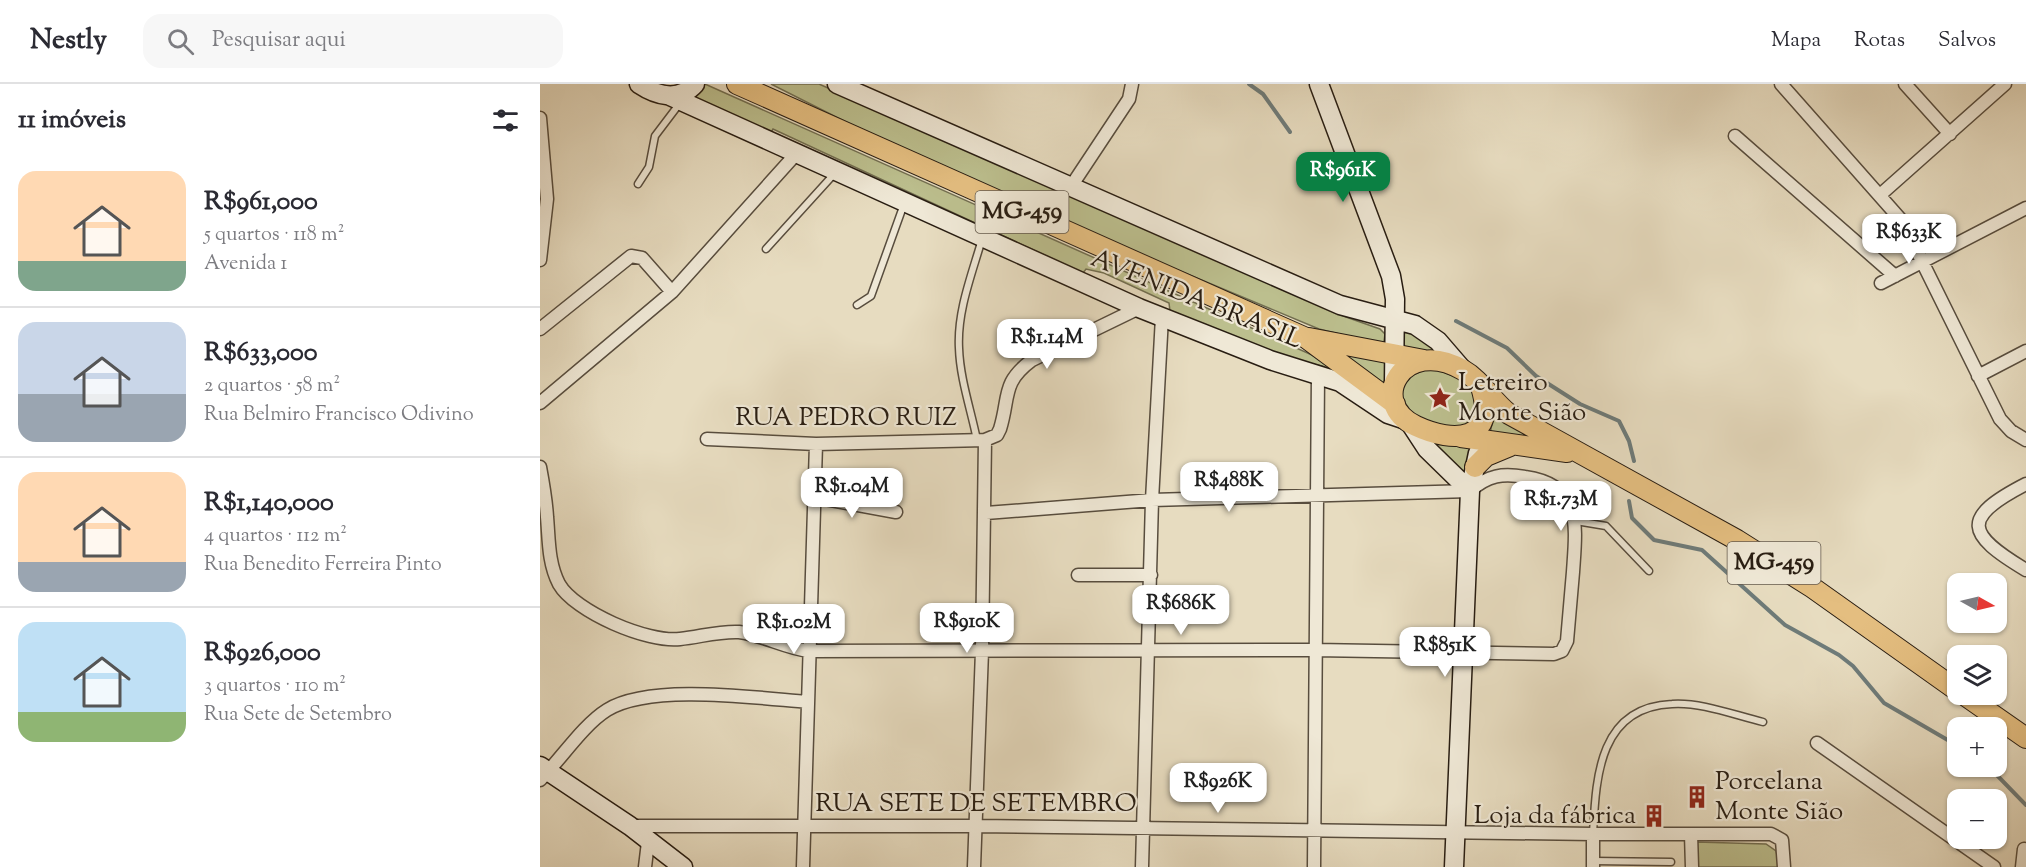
<!DOCTYPE html>
<html lang="pt">
<head>
<meta charset="utf-8">
<style>
  body { margin:0; font-family:"Sorts Mill Goudy",serif; background:#f7f7f7; color:#2b2b33; height:100vh; display:flex; flex-direction:column; font-size:22px; white-space:nowrap }
  * { box-sizing:border-box; margin:0 }
  p { font-size:20px; color:#7c7c81 }
  .icon { flex:none; width:33px; height:33px; fill:none; stroke:currentColor; stroke-width:2; stroke-linecap:round; stroke-linejoin:round }
  .map { position:relative; flex:1; overflow:hidden }
  .drawer { display:flex; flex-direction:column; background:#fff; width:540px }
  .drawer>* { flex:none }
  .needle { width:39px; rotate:98deg }
  .fabs { position:absolute; left:1407px; top:489px; display:grid; gap:12px }
  .fabs a { display:grid; place-items:center; width:60px; height:60px; border-radius:12px; background:#fff; box-shadow:0 2px 4px #0004; font-size:30px }
  .price { position:absolute; translate:-50% -51px; padding:0 14px; border-radius:12px; background:#fff; color:#222; font-size:20px; line-height:39px; filter:drop-shadow(0 2px 3px #0008) }
  .price::after { content:''; position:absolute; left:50%; top:36px; width:18px; height:14px; margin-left:-9px; background:inherit; clip-path:polygon(0 0,100% 0,50% 100%) }
  .price.selected { background:#0b8043; color:#fff }
  ul { padding:0; list-style:none }
  li { display:flex; align-items:center; gap:18px; height:150px; padding:0 18px }
  li+li { border-top:2px solid #e1e1e2 }
  li span { display:grid; place-items:center; flex:none; width:168px; height:120px; border-radius:18px; color:#555 }
  li>.icon { margin-inline-start:auto }
  span .icon { width:72px; height:72px; fill:#fffc; stroke-width:1 }
  li b { font-size:26px }
  h2 { display:flex; justify-content:space-between; align-items:center; height:72px; padding:0 18px; font-size:26px }
  header { display:flex; align-items:center; gap:36px; box-sizing:border-box; height:84px; padding:0 30px; background:#fff; border-bottom:2px solid #e1e1e2 }
  header strong { font-size:28px }
  nav { display:flex; gap:33px; margin-inline-start:auto; font-size:21px }
  .search { width:420px; height:54px; background:#f7f7f7; display:flex; align-items:center; gap:15px; box-sizing:border-box; padding:0 21px; border-radius:18px; color:#7c7c81; font-size:22px }
  main { display:flex; flex:1; min-height:0 }
  .map>svg:first-child { display:block }
</style>
</head>
<body>
<header>
<strong>Nestly</strong>
<div class="search"><svg class="icon" aria-label="search" viewBox="0 0 24 24"><circle cx="10" cy="10" r="6"/><path d="M15 15l6 6"/></svg>Pesquisar aqui</div>
<nav><a>Mapa</a><a>Rotas</a><a>Salvos</a></nav>
</header>
<main>
<section class="drawer">
<h2>11 imóveis<svg class="icon" aria-label="filters" viewBox="0 0 24 24"><path d="M4 7h16M4 17h16"/><circle cx="9" cy="7" r="2"/><circle cx="15" cy="17" r="2"/></svg></h2>
<ul>
<li><span style="background:linear-gradient(#ffd9b3 75%,#7fa58c 0)"><svg class="icon" aria-label="home" viewBox="0 0 24 24"><path d="M3 11l9-7 9 7M6 9v11h12V9"/></svg></span><div><b>R$961,000</b><p>5 quartos · 118 m²</p><p>Avenida 1</p></div></li>
<li><span style="background:linear-gradient(#c9d6e8 60%,#9aa5b1 0)"><svg class="icon" aria-label="home" viewBox="0 0 24 24"><path d="M3 11l9-7 9 7M6 9v11h12V9"/></svg></span><div><b>R$633,000</b><p>2 quartos · 58 m²</p><p>Rua Belmiro Francisco Odivino</p></div></li>
<li><span style="background:linear-gradient(#ffd9b3 75%,#9aa5b1 0)"><svg class="icon" aria-label="home" viewBox="0 0 24 24"><path d="M3 11l9-7 9 7M6 9v11h12V9"/></svg></span><div><b>R$1,140,000</b><p>4 quartos · 112 m²</p><p>Rua Benedito Ferreira Pinto</p></div></li>
<li><span style="background:linear-gradient(#bfe0f5 75%,#8fb573 0)"><svg class="icon" aria-label="home" viewBox="0 0 24 24"><path d="M3 11l9-7 9 7M6 9v11h12V9"/></svg></span><div><b>R$926,000</b><p>3 quartos · 110 m²</p><p>Rua Sete de Setembro</p></div></li>
</ul>
</section>
<div class="map">
<svg width="1486" height="783" viewBox="0 0 1486 783">
  <rect width="100%" height="100%" fill="#e7dcc0"/>
  <filter id="stains"><feTurbulence type="fractalNoise" baseFrequency=".00333" numOctaves="4"/><feColorMatrix values="0 0 0 0 .2 0 0 0 0 .09 0 0 0 0 .02 0 0 0 .5 -.17"/></filter>
  <radialGradient id="worn" r=".72"><stop offset=".6" stop-color="#630" stop-opacity="0"/><stop offset="1" stop-color="#630" stop-opacity=".3"/></radialGradient>
  <path fill="#bcbf8e" stroke="#726e50" stroke-width="1.5" d="M165,0L772,271L808,293L782,282L753,276L630,227L629,219L564,189L546,185L543,189L233,45L228,54L157,16L155,11L159,1Z
    M231,0H279L806,233L840,245L845,250L844,257L840,260L779,245L604,172L310,40Z
    M860,244L887,256L903,271L859,262Z
    M786,261L846,273L845,304Z
    M891,283L928,298L938,318L934,338C906,349 871,341 861,309L866,294Z
    M954,326L1004,357L950,351Z
    M884,352L933,361L927,398Z
    M1156,758L1226,760L1236,767L1240,783H1156Z"/>
  <g fill="none" stroke-linecap="round" stroke-linejoin="round">
    <path stroke="#6e7b79" stroke-width="4" d="M709,0L723,10L750,48
      M916,237L967,264L996,292L1040,320L1079,337L1089,357L1094,377
      M1089,417L1092,434L1114,456L1162,466L1245,541L1299,571L1313,582L1344,619L1418,662
      M1448,682L1486,721"/>
    <g stroke="#584d3e" stroke-width="9">
      <path id="lane" d="M98,100L109,83L115,52L140,19
        M226,165L295,89
        M317,221L331,212L364,120
        M437,356C431,326 420,295 419,264C417,227 432,190 442,155
        M1036,437L1066,442L1109,487
        M1053,750C1056,695 1058,623 1132,620C1161,618 1194,631 1223,638
        M1053,777L1131,778"/>
    </g>
    <g stroke="#584d3e" stroke-width="15">
      <path id="street" d="M1241,0L1362,137L1460,335L1471,347L1486,356
        M1365,0L1410,50
        M0,34L7,115L0,176
        M1195,52L1355,192
        M530,104L589,15L592,0
        M1340,111L1465,0
        M1341,199L1486,124
        M0,245L91,172L102,174L132,208
        M1438,292L1486,267
        M0,319L132,208L256,70
        M167,355L276,360L445,356L457,351L460,345C470,313 461,299 492,276L599,224
        M0,383C3,399 6,416 7,433C9,455 8,479 19,500C35,528 108,559 140,555C160,553 178,547 199,548C223,551 245,564 269,567L775,566L1014,570L1022,567L1027,557C1029,534 1031,511 1033,488C1036,443 1043,401 985,393C963,389 948,391 930,407L612,416L446,429
        M1486,400C1420,434 1426,450 1486,486
        M274,413L356,428
        M538,491H611
        M1277,659L1454,783
        M0,696C21,675 43,641 67,626C110,599 217,614 268,618
        M90,742H435L1053,750H1231L1242,756L1244,783
        M1151,750L1152,783
        M105,783L108,758
        M263,783L276,360
        M434,783L442,567L445,356
        M602,783L612,416L622,233
        M774,783L778,291
        M1053,783V750
        M1482,783L1484,765"/>
    </g>
    <g stroke="#281d12" stroke-width="21">
      <path id="secondary" d="M99,0C117,12 139,18 155,0
        M297,0L800,221L875,241L898,257L923,286
        M779,0L851,192L855,215L854,299
        M130,12L599,224L730,276L800,298L848,330L866,336
        M870,339L887,365L930,407
        M0,682L90,742L143,783
        M914,783L930,407L938,369"/>
    </g>
    <g stroke="#281d12" stroke-width="22">
      <path id="primary" d="M197,0L766,254L855,320
        M769,254L884,276
        M941,303C958,357 914,360 876,342C826,319 863,251 923,286C941,296 952,317 969,330L1197,456L1273,504L1418,607
        M921,353L1027,368
        M935,383L946,372L970,362
        M1423,610L1486,654"/>
    </g>
    <use href="#lane" stroke="#efe8d6" stroke-width="6"/>
    <use href="#street" stroke="#efe8d6" stroke-width="12"/>
    <use href="#secondary" stroke="#efe8d6" stroke-width="18"/>
    <use href="#primary" stroke="#e4be80" stroke-width="20"/>
  </g>
  <defs>
    <g id="sight-bare" transform="scale(1.8)"><path d="M0-6L1.8-2.2L6-1.7L2.9 1.2L3.7 5.4L0 3.3L-3.7 5.4L-2.9 1.2L-6-1.7L-1.8-2.2Z" fill="#8f2418" stroke="#efe8d6" stroke-width="2.5" paint-order="stroke"/></g>
    <g id="building-bare" transform="scale(1.8)"><path d="M-4-6H4V6H1V3H-1V6H-4ZM-2.5-4.3h1.7v1.8h-1.7ZM.8-4.3h1.7v1.8H.8ZM-2.5-1h1.7V.8h-1.7ZM.8-1h1.7V.8H.8Z" fill="#8f2418" stroke="#efe8d6" stroke-width="2.5" paint-order="stroke"/></g>
  </defs>
  <g fill-rule="evenodd">
    <use href="#sight-bare" x="900" y="314"/>
    <use href="#building-bare" x="1157" y="713"/>
    <use href="#building-bare" x="1114" y="732"/>
  </g>
  <g text-anchor="middle" dominant-baseline="central" stroke-width="4.5" stroke-linejoin="round" paint-order="stroke">
    <g fill="#efe8d6" stroke="#645a4d" stroke-width="1.5">
      <rect x="435.5" y="107" width="93" height="42" rx="4.5"/>
      <rect x="1187.5" y="458" width="93" height="42" rx="4.5"/>
    </g>
    <g font-size="24" font-weight="bold" fill="#281d12">
      <text x="482" y="128">MG-459</text>
      <text x="1234" y="479">MG-459</text>
    </g>
    <g font-size="26" fill="#281d12" stroke="#efe8d6">
      <text transform="translate(656 216) rotate(22)">AVENIDA BRASIL</text>
      <text x="306" y="334">RUA PEDRO RUIZ</text>
      <text x="436" y="720">RUA SETE DE SETEMBRO</text>
    </g>
    <g font-size="26" fill="#281d12" stroke="#efe8d6" text-anchor="start">
      <text x="918" y="299">Letreiro<tspan x="918" dy="30">Monte Sião</tspan></text>
      <text x="1175" y="698">Porcelana<tspan x="1175" dy="30">Monte Sião</tspan></text>
      <text x="1096" y="732" text-anchor="end">Loja da fábrica</text>
    </g>
  </g>
  <rect width="100%" height="100%" filter="url(#stains)"/>
  <rect width="100%" height="100%" fill="url(#worn)"/>
</svg>
<div class="fabs">
<a><svg class="needle" viewBox="-14 -14 28 28"><path d="M0-13l5 13h-10z" fill="#e53935"/><path d="M0 13l5-13h-10z" fill="#7c7c81"/></svg></a>
<a><svg class="icon" aria-label="layers" viewBox="0 0 24 24"><path d="M12 4l9 5-9 5-9-5zM3 14l9 5 9-5"/></svg></a>
<a>+</a>
<a>−</a>
</div>
<b class="price selected" style="left:803px;top:119px">R$961K</b>
<b class="price" style="left:1369px;top:181px">R$633K</b>
<b class="price" style="left:507px;top:286px">R$1.14M</b>
<b class="price" style="left:689px;top:429px">R$488K</b>
<b class="price" style="left:312px;top:435px">R$1.04M</b>
<b class="price" style="left:1021px;top:448px">R$1.73M</b>
<b class="price" style="left:641px;top:552px">R$686K</b>
<b class="price" style="left:427px;top:570px">R$910K</b>
<b class="price" style="left:254px;top:571px">R$1.02M</b>
<b class="price" style="left:905px;top:594px">R$851K</b>
<b class="price" style="left:678px;top:730px">R$926K</b>
</div>
</main>
</body>
</html>
